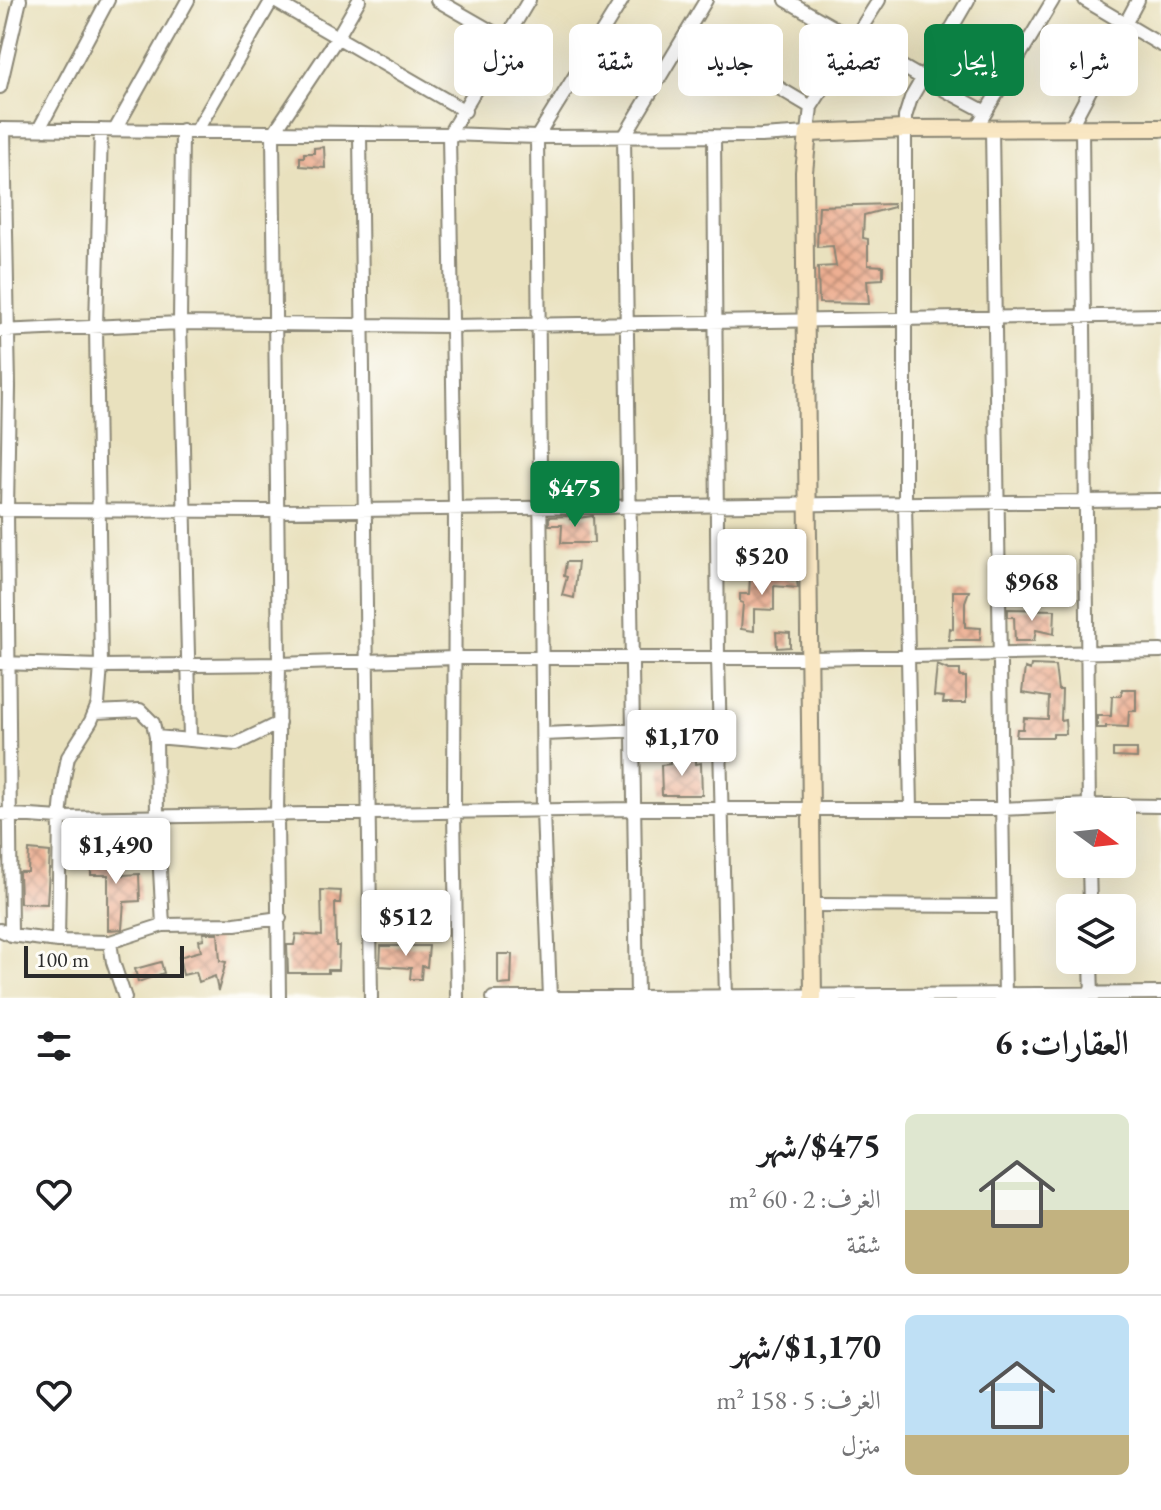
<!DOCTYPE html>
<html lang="ar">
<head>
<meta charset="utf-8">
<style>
  body { margin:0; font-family:"EB Garamond",Amiri,serif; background:#f6f6f6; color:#202124; direction:rtl; height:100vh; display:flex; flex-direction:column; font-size:30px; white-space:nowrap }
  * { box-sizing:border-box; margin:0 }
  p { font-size:26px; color:#757577 }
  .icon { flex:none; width:44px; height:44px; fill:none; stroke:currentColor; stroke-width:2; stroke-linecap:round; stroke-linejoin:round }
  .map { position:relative; height:998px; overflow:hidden; direction:ltr }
  .details { display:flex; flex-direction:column; background:#fff; flex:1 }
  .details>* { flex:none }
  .top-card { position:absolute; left:24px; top:24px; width:1114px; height:72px; direction:rtl; display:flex; gap:16px }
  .needle { width:52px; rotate:105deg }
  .tools { position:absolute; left:1056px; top:798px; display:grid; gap:16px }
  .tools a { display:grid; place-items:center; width:80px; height:80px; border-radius:12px; background:#fff; box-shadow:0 8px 32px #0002; font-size:40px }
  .scale { position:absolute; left:24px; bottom:20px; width:160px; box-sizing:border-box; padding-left:8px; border:4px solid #2b2b2b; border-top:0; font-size:22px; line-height:28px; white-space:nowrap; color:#2b2b2b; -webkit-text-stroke:6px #fdfcf7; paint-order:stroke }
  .price { position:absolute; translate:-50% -68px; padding:0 18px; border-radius:8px; background:#fff; color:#222; font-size:26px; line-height:52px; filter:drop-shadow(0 2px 4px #0008) }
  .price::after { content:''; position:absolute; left:50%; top:48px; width:24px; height:18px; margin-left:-12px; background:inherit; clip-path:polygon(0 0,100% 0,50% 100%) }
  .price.current { background:#0b8043; color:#fff }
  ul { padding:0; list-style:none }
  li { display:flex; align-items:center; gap:24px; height:200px; padding:0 32px }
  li+li { border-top:2px solid #e0e0e0 }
  li span { display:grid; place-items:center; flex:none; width:224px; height:160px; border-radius:12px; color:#555 }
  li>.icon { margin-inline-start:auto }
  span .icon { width:96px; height:96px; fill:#fffc; stroke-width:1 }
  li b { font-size:34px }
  h2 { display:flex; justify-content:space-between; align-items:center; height:96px; padding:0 32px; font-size:34px }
  .pill { padding:0 28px; border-radius:12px; background:#fff; box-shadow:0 8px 32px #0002; font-size:28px; line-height:72px }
  .pill.current { background:#0b8043; color:#fff }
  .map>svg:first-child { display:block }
</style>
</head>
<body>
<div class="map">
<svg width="1161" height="998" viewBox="0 0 1161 998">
  <defs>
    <pattern id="building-cross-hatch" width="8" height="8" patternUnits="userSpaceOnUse" patternTransform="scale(2)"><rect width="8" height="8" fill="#edaf92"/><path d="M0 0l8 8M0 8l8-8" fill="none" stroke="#c08f77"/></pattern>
  </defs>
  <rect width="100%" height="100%" fill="#fdfcf7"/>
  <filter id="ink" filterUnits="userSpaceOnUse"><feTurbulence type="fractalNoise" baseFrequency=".0125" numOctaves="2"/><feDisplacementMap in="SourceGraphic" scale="16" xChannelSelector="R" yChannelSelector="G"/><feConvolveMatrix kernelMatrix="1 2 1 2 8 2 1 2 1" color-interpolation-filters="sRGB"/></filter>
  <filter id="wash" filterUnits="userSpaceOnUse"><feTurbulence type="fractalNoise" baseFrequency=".006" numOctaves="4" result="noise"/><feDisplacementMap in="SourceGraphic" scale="32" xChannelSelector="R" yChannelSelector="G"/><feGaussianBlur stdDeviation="1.8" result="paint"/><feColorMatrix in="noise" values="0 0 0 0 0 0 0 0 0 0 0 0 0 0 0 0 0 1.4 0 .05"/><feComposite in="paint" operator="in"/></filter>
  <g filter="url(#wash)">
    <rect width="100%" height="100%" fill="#e9e1be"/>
    <g id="blocks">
      <path fill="url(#building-cross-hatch)" d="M324,147L325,168L300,166V157H304V153H314V148Z
        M893,204L894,207L864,215L863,238L868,239V265L883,266V279L867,280L869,304L819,303L818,267L836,266L833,246L817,247L819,206Z
        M570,516V519L593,516L594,543H561L562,525H549V517Z
        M737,538V553H726V539Z
        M566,562H578L574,598L562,595L567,577L564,576Z
        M780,570L782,578L797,581L798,588L774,586V610L754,609V631L741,629L743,603L740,602V594H749L750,577L772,578L774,571Z
        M953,591H969L965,602V627L981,628L980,640H949L950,628L953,629Z
        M1008,609L1055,610L1054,634L1036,630L1034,641H1015L1014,617H1008Z
        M776,632L790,633V647L777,648Z
        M937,665L949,670H960V677H966V703H943L944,697L934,696Z
        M1031,665L1055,666L1058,690H1062L1061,721L1065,720L1066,734H1053V737H1016L1017,729H1023L1024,718L1048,719L1049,697L1022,693L1025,668L1030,670Z
        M1122,689H1136V711H1129L1128,727L1106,726V728H1097V716H1111L1112,696H1121Z
        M1113,749H1137V758L1113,757Z
        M688,756H696V764L701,763L702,795H662L661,765L670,764V761H688Z
        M29,850L50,852L47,904L20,903L19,872H28Z
        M92,850L105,851V857L125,859L123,875L139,874L140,901L124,902L122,929L108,930V875H91Z
        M321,890L341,891L340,903H335L336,946H339L338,970H328V973H288L287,945H294L296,934L322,936Z
        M203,933H218L220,961L226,962L218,991L215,976L199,982L196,972L183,975L179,957L201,951L199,940L204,939Z
        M381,946H429L427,967L422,966L421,979H410L411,968L380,966Z
        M498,954H512L511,984L499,985L498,982Z
        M161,962L164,973L138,982L135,969Z"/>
    </g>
  </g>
  <g filter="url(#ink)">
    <use href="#blocks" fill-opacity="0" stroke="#8a8674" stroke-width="2"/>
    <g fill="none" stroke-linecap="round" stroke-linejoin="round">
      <g stroke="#8a8674" stroke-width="16">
        <path id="street" d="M273,0L465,111
          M437,0L505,39
          M786,0L922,78L986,112
          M1085,0L1161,45
          M686,33L811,107
          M0,87L20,0
          M1082,128L1089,812
          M0,129L449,134L537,137L761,136L808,133L811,107L879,0
          M4,129L9,387L7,510L11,935
          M39,129L108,0
          M992,129L1005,998
          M115,130L188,0
          M182,130L180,323L190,738
          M197,130L272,0
          M975,130L1053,0
          M1069,130L1138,0
          M360,134L371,998
          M714,136L718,658L726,998
          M0,331L180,323L450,326L1161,315
          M0,510L276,511L1161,500
          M0,663L101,666L279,664L454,658H811L1161,651
          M95,712L140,710L153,723L156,737L157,815L163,925
          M543,734L643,730L721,733
          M156,737L236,744L279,723
          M911,809L905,503V117L911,98L968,0
          M0,814L60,818L633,809H1001L1088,805L1161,806
          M1089,864L1090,908
          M813,905L1002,906
          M0,930L11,935L58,941L110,942L163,925L235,924L280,918
          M58,941L60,818L64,778L68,757L91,721L98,704L101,666L96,326L101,130
          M110,942L113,962L125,998
          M1091,960L1092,998
          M279,998L277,816L279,664L273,134L337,38L359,0
          M457,998L454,812L455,507L449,134L529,0
          M493,998L1161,993
          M550,998L543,811L537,137L622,0
          M637,998L624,137L706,0"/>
      </g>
      <g stroke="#8a8674" stroke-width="20">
        <path id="secondary" d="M813,998L804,172L808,133L904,129L1161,128"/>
      </g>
      <use href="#street" stroke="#fff" stroke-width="12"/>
      <use href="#secondary" stroke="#f9e7c3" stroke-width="16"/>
    </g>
  </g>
</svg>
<div class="tools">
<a><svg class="needle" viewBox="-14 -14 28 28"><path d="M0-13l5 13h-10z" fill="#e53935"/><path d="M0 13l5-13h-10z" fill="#757577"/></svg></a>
<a><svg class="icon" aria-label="layers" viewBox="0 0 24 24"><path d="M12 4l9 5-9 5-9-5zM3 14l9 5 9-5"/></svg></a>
</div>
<div class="scale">100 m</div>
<b class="price current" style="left:575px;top:529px">$475</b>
<b class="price" style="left:762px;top:597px">$520</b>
<b class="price" style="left:1032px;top:623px">$968</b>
<b class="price" style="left:682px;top:778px">$1,170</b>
<b class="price" style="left:116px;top:886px">$1,490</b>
<b class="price" style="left:406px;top:958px">$512</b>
<div class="top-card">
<a class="pill">شراء</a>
<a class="pill current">إيجار</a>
<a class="pill">تصفية</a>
<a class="pill">جديد</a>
<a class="pill">شقة</a>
<a class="pill">منزل</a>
</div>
</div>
<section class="details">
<h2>العقارات: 6<svg class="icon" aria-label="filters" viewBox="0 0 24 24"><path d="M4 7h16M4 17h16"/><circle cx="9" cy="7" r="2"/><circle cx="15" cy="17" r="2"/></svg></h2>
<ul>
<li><span style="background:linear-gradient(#dfe7d0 60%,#c2b280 0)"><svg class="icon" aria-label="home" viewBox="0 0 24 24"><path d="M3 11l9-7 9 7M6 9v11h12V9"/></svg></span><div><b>$475/شهر</b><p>الغرف: 2 · 60 m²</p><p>شقة</p></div><svg class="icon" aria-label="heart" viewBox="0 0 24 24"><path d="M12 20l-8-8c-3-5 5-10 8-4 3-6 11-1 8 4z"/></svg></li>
<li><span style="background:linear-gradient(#bfe0f5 75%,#c2b280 0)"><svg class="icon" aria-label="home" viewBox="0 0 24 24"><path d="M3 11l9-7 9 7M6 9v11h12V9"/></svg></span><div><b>$1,170/شهر</b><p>الغرف: 5 · 158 m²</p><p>منزل</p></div><svg class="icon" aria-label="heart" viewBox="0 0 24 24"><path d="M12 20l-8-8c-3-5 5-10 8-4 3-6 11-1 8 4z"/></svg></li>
</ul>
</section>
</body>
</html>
